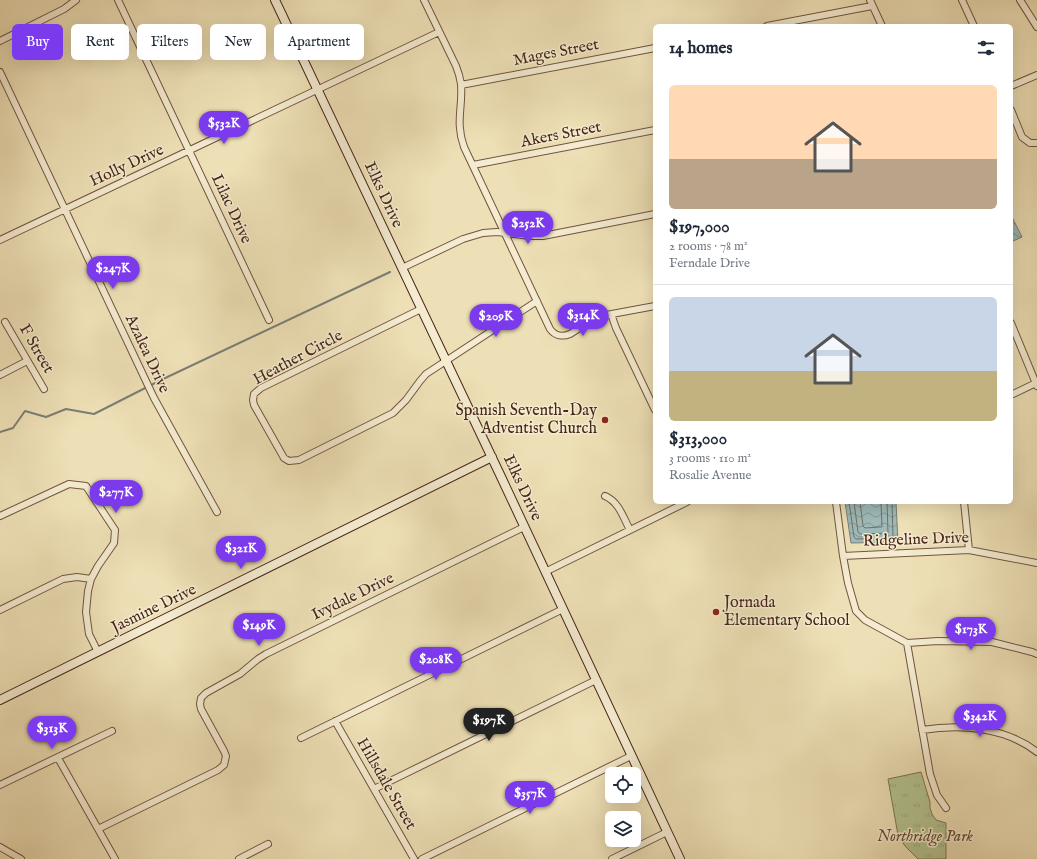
<!DOCTYPE html>
<html lang="en">
<head>
<meta charset="utf-8">
<style>
  body { margin:0; font-family:"IM FELL English",serif; background:#f2f2f3; color:#1f2937; height:100vh; display:flex; flex-direction:column; font-size:15px; white-space:nowrap }
  * { box-sizing:border-box; margin:0 }
  p { font-size:13px; color:#747a83 }
  .icon { flex:none; width:22px; height:22px; fill:none; stroke:currentColor; stroke-width:2; stroke-linecap:round; stroke-linejoin:round }
  .map { position:relative; flex:1; overflow:hidden }
  .details { position:absolute; left:653px; top:24px; width:360px; height:480px; display:flex; flex-direction:column; background:#fff; border-radius:6px; box-shadow:0 4px 16px #0002 }
  .details>* { flex:none }
  .hud { position:absolute; left:12px; top:24px; width:380px; height:36px; display:flex; gap:8px }
  .buttons { position:absolute; left:605px; top:767px; display:grid; gap:8px }
  .buttons a { display:grid; place-items:center; width:36px; height:36px; border-radius:6px; background:#fff; box-shadow:0 4px 16px #0002; font-size:20px }
  .price { position:absolute; translate:-50% -34px; padding:0 9px; border-radius:14px; background:#7c3aed; color:#fff; font-size:13px; line-height:26px; filter:drop-shadow(0 1px 2px #0008) }
  .price::after { content:''; position:absolute; left:50%; top:24px; width:12px; height:9px; margin-left:-6px; background:inherit; clip-path:polygon(0 0,100% 0,50% 100%) }
  .price.selected { background:#222; color:#fff }
  ul { padding:0; list-style:none }
  li { display:grid; align-content:center; gap:8px; height:212px; padding:0 16px }
  li+li { border-top:1px solid #e0e1e3 }
  li span { display:grid; place-items:center; height:124px; border-radius:6px; color:#555 }
  li>.icon { margin-inline-start:auto }
  span .icon { width:72px; height:72px; fill:#fffc; stroke-width:1 }
  li b { font-size:17px }
  h2 { display:flex; justify-content:space-between; align-items:center; height:48px; padding:0 16px; font-size:17px }
  .pill { padding:0 14px; border-radius:6px; background:#fff; box-shadow:0 4px 16px #0002; font-size:14px; line-height:36px }
  .pill.selected { background:#7c3aed; color:#fff }
  .map>svg:first-child { display:block }
</style>
</head>
<body>
<div class="map">
<svg width="1037" height="859" viewBox="0 0 1037 859">
  <defs>
    <pattern id="park-tufts" width="24" height="20" patternUnits="userSpaceOnUse"><rect width="24" height="20" fill="#b4c391"/><path d="M3 7l-1-3M5 7V3M7 7l1-3M15 17l-1-3M17 17v-4M19 17l1-3" fill="none" stroke="#9ca77c"/></pattern>
    <pattern id="water-waves" width="16" height="10" patternUnits="userSpaceOnUse"><rect width="16" height="10" fill="#9ebab8"/><path d="M0 5q4-4 8 0t8 0" fill="none" stroke="#839795"/></pattern>
  </defs>
  <rect width="100%" height="100%" fill="#eee0b6"/>
  <filter id="stains"><feTurbulence type="fractalNoise" baseFrequency=".005" numOctaves="4"/><feColorMatrix values="0 0 0 0 .2 0 0 0 0 .09 0 0 0 0 .02 0 0 0 .5 -.17"/></filter>
  <radialGradient id="worn" r=".72"><stop offset=".6" stop-color="#630" stop-opacity="0"/><stop offset="1" stop-color="#630" stop-opacity=".3"/></radialGradient>
  <path fill="url(#park-tufts)" stroke="#7e7454" d="M921,772L930,802V808L932,814L936,820L946,823V859H918L905,846L898,835L888,779Z"/>
  <path fill="url(#water-waves)" stroke="#7b7e78" d="M1011,215L1022,237L1011,242Z
    M845,502H896L898,542L851,543Z"/>
  <g fill="none" stroke-linecap="round" stroke-linejoin="round">
    <path stroke="#727068" stroke-width="1" d="M849,502L854,537L856,539L893,538L892,502
      M854,502L858,532L860,534L888,533L887,502
      M860,502L863,526L865,528L880,527H882L881,502"/>
    <path stroke="#7b7e78" stroke-width="2" d="M0,432L13,428L25,411L46,417L66,409L94,414L161,380L390,272"/>
    <g stroke="#71543f" stroke-width="8">
      <path id="street" d="M118,0L269,320
        M424,0L456,66C458,71 460,77 461,84C463,107 455,122 464,147L550,329C555,336 563,337 570,334L594,319L601,316L655,306
        M870,0L882,26
        M962,0L974,26
        M1020,0L1037,27
        M767,26L872,6
        M0,41L64,9L76,0
        M0,72L154,398L217,512
        M461,85L655,48
        M1011,86L1037,75
        M1011,110L1022,137L1030,143H1037
        M473,165L655,130
        M0,240L439,32
        M402,268L463,239L483,233L497,232L530,236H543L655,214
        M421,309L261,388L254,394L253,400L254,405L284,458L289,461L299,460L393,413L406,400L420,381L426,374L537,301
        M611,314L616,328L655,410
        M5,322L44,389
        M1011,323L1037,386
        M0,375L27,361
        M1011,395L1036,383
        M605,496C619,502 623,517 630,530
        M836,502L843,556L848,583L856,611L865,620L907,643L930,774L937,795L946,808
        M964,502L969,550
        M0,516L69,484L86,486L115,530L114,543L98,566L91,579L88,591L86,612L89,634L98,652
        M843,556L969,550L1037,563
        M545,572L687,502
        M0,610L63,579L77,577L91,579
        M907,643L938,641L992,642L1032,652L1037,654
        M335,721L414,859
        M922,730C961,724 1005,727 1037,752
        M301,738L563,609
        M58,758L115,859
        M0,785L112,731
        M374,789L596,680
        M98,829L218,770L224,765L226,756L224,751L201,709L200,704L201,698L206,693L240,674L258,659L266,654L524,527
        M0,847L21,859
        M239,859L268,844
        M422,859L631,756
        M612,859L667,832"/>
    </g>
    <g stroke="#472517" stroke-width="10">
      <path id="secondary" d="M275,0L503,481L680,859
        M0,700L492,457"/>
    </g>
    <use href="#street" stroke="#f4ebd0" stroke-width="6"/>
    <use href="#secondary" stroke="#f4ebd0" stroke-width="8"/>
  </g>
  <g fill="#8f2418" stroke="#f4ebd0" stroke-width="1.5">
    <circle cx="605" cy="420" r="4"/>
    <circle cx="716" cy="612" r="4"/>
  </g>
  <g text-anchor="middle" dominant-baseline="central" stroke-width="3" stroke-linejoin="round" paint-order="stroke">
    <g font-size="16" fill="#472517" stroke="#f4ebd0">
      <text transform="translate(556 53) rotate(-11)">Mages Street</text>
      <text transform="translate(561 135) rotate(-11)">Akers Street</text>
      <text transform="translate(127 166) rotate(-25)">Holly Drive</text>
      <text transform="translate(383 195) rotate(65)">Elks Drive</text>
      <text transform="translate(231 209) rotate(65)">Lilac Drive</text>
      <text transform="translate(36 349) rotate(60)">F Street</text>
      <text transform="translate(147 354) rotate(65)">Azalea Drive</text>
      <text transform="translate(298 358) rotate(-28)">Heather Circle</text>
      <text transform="translate(522 488) rotate(65)">Elks Drive</text>
      <text transform="translate(916 540) rotate(-2)">Ridgeline Drive</text>
      <text transform="translate(353 597) rotate(-26)">Ivydale Drive</text>
      <text transform="translate(154 609) rotate(-26)">Jasmine Drive</text>
      <text transform="translate(386 784) rotate(60)">Hillsdale Street</text>
    </g>
    <g font-size="16" fill="#472517" stroke="#f4ebd0" text-anchor="end">
      <text x="597" y="411">Spanish Seventh-Day<tspan x="597" dy="18">Adventist Church</tspan></text>
      <text x="724" y="603" text-anchor="start">Jornada<tspan x="724" dy="18">Elementary School</tspan></text>
    </g>
    <g font-size="16" font-style="italic" fill="#624c36" stroke="#f4ebd0">
      <text x="925" y="837">Northridge Park</text>
    </g>
  </g>
  <rect width="100%" height="100%" filter="url(#stains)"/>
  <rect width="100%" height="100%" fill="url(#worn)"/>
</svg>
<div class="buttons">
<a><svg class="icon" aria-label="locate" viewBox="0 0 24 24"><circle cx="12" cy="12" r="6"/><path d="M12 2v4M12 18v4M2 12h4M18 12h4"/></svg></a>
<a><svg class="icon" aria-label="layers" viewBox="0 0 24 24"><path d="M12 4l9 5-9 5-9-5zM3 14l9 5 9-5"/></svg></a>
</div>
<b class="price" style="left:224px;top:145px">$532K</b>
<b class="price" style="left:528px;top:245px">$252K</b>
<b class="price" style="left:113px;top:290px">$247K</b>
<b class="price" style="left:583px;top:337px">$314K</b>
<b class="price" style="left:496px;top:338px">$209K</b>
<b class="price" style="left:116px;top:514px">$277K</b>
<b class="price" style="left:241px;top:570px">$321K</b>
<b class="price" style="left:259px;top:647px">$149K</b>
<b class="price" style="left:971px;top:651px">$173K</b>
<b class="price" style="left:436px;top:681px">$208K</b>
<b class="price" style="left:980px;top:738px">$342K</b>
<b class="price selected" style="left:489px;top:742px">$197K</b>
<b class="price" style="left:52px;top:750px">$313K</b>
<b class="price" style="left:530px;top:815px">$357K</b>
<div class="hud">
<a class="pill selected">Buy</a>
<a class="pill">Rent</a>
<a class="pill">Filters</a>
<a class="pill">New</a>
<a class="pill">Apartment</a>
</div>
<section class="details">
<h2>14 homes<svg class="icon" aria-label="filters" viewBox="0 0 24 24"><path d="M4 7h16M4 17h16"/><circle cx="9" cy="7" r="2"/><circle cx="15" cy="17" r="2"/></svg></h2>
<ul>
<li><span style="background:linear-gradient(#ffd9b3 60%,#b9a48a 0)"><svg class="icon" aria-label="home" viewBox="0 0 24 24"><path d="M3 11l9-7 9 7M6 9v11h12V9"/></svg></span><div><b>$197,000</b><p>2 rooms · 78 m²</p><p>Ferndale Drive</p></div></li>
<li><span style="background:linear-gradient(#c9d6e8 60%,#c2b280 0)"><svg class="icon" aria-label="home" viewBox="0 0 24 24"><path d="M3 11l9-7 9 7M6 9v11h12V9"/></svg></span><div><b>$313,000</b><p>3 rooms · 110 m²</p><p>Rosalie Avenue</p></div></li>
</ul>
</section>
</div>
</body>
</html>
